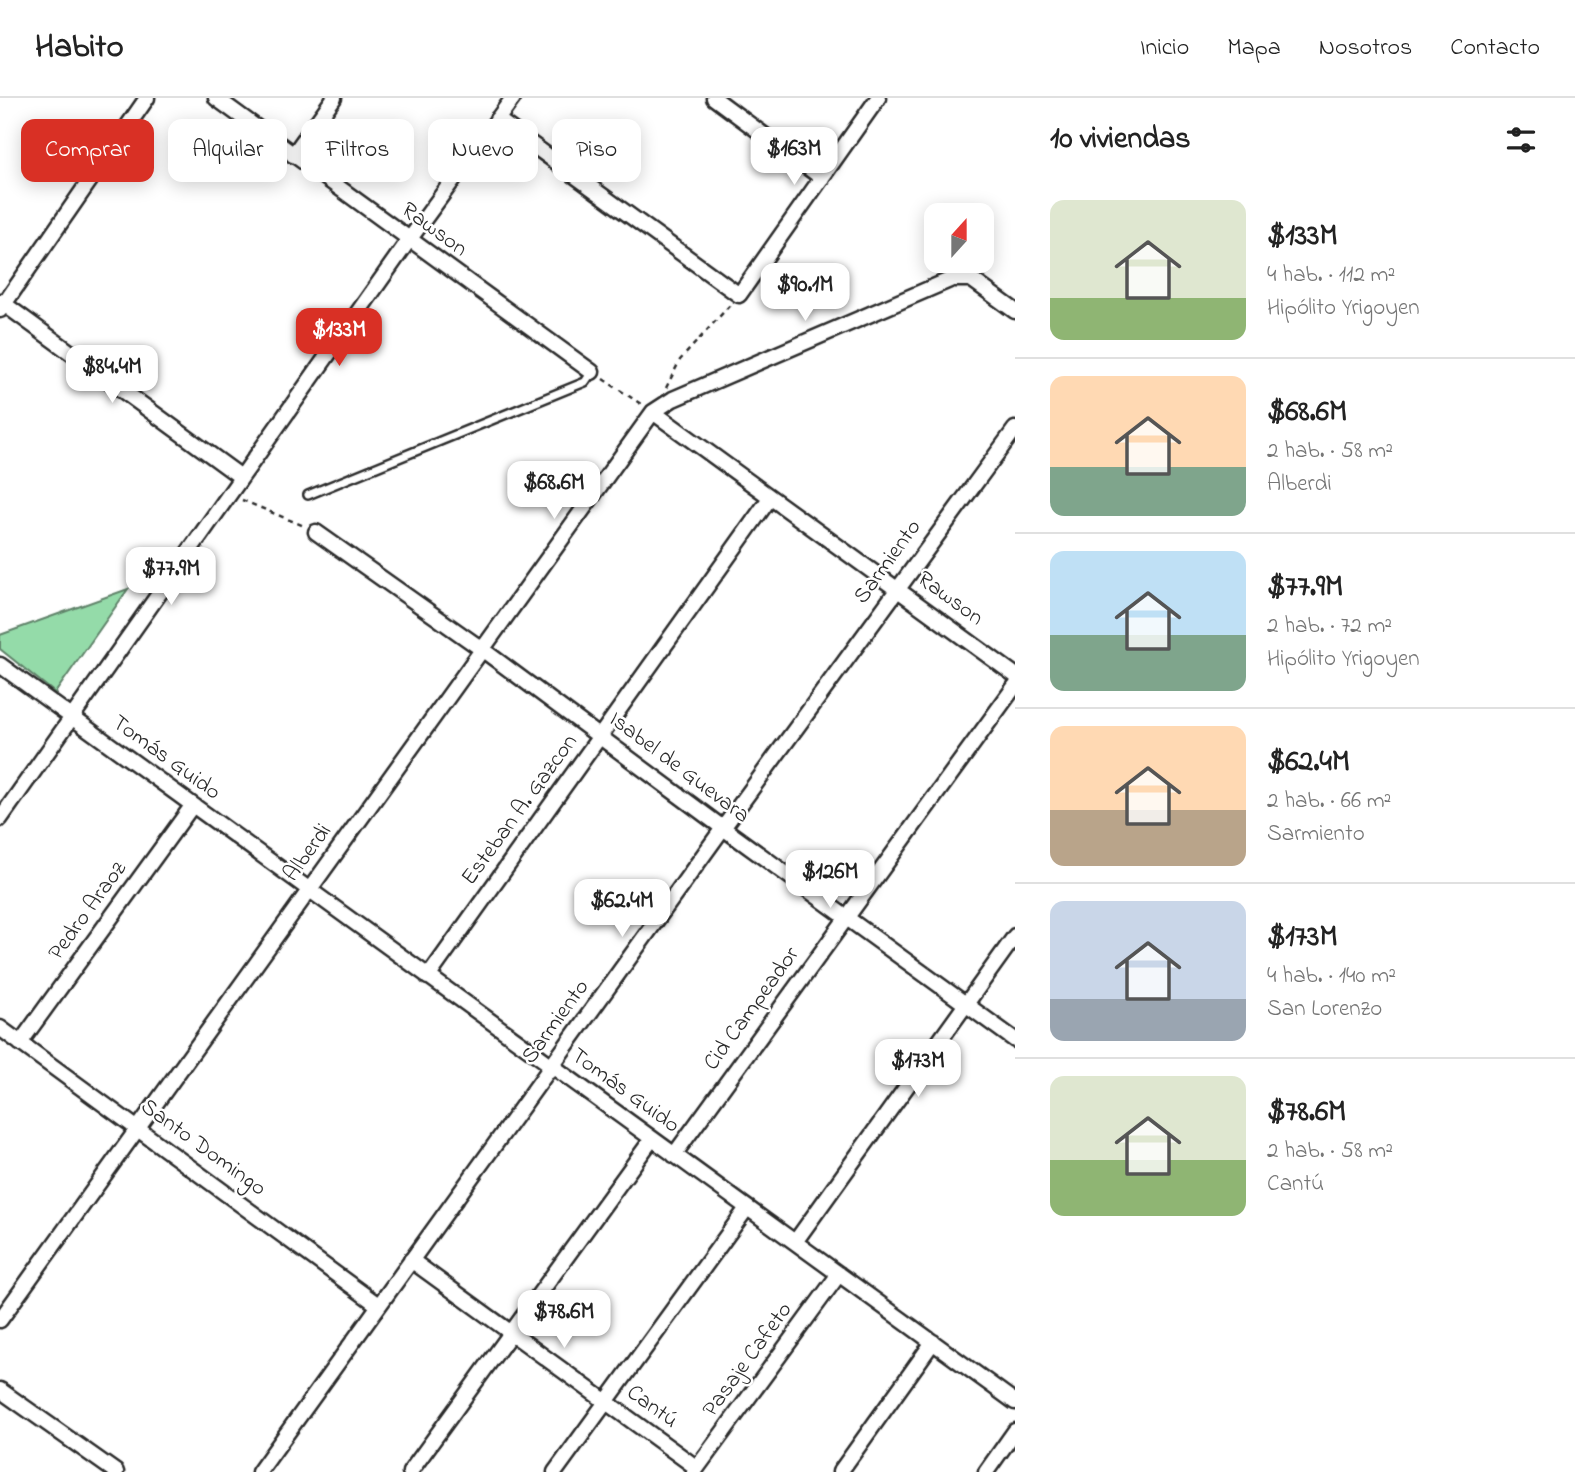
<!DOCTYPE html>
<html lang="es">
<head>
<meta charset="utf-8">
<style>
  body { margin:0; font-family:"Indie Flower",sans-serif; background:#f2f2f2; color:#222; height:100vh; display:flex; flex-direction:column; font-size:26px; white-space:nowrap }
  * { box-sizing:border-box; margin:0 }
  p { font-size:23px; color:#767676 }
  .icon { flex:none; width:38px; height:38px; fill:none; stroke:currentColor; stroke-width:2; stroke-linecap:round; stroke-linejoin:round }
  .map { position:relative; flex:1; overflow:hidden }
  .side { display:flex; flex-direction:column; background:#fff; width:560px }
  .side>* { flex:none }
  .guide { position:absolute; left:21px; top:21px; width:665px; height:63px; display:flex; gap:14px }
  .needle { width:46px; rotate:21deg }
  .buttons { position:absolute; left:924px; top:105px; display:grid; gap:14px }
  .buttons a { display:grid; place-items:center; width:70px; height:70px; border-radius:14px; background:#fff; box-shadow:0 4px 18px #0003; font-size:35px }
  .price { position:absolute; translate:-50% -60px; padding:0 16px; border-radius:14px; background:#fff; color:#222; font-size:23px; line-height:46px; filter:drop-shadow(0 2px 4px #0008) }
  .price::after { content:''; position:absolute; left:50%; top:42px; width:21px; height:16px; margin-left:-10px; background:inherit; clip-path:polygon(0 0,100% 0,50% 100%) }
  .price.on { background:#d93025; color:#fff }
  ul { padding:0; list-style:none }
  li { display:flex; align-items:center; gap:21px; height:175px; padding:0 35px }
  li+li { border-top:2px solid #e0e0e0 }
  li span { display:grid; place-items:center; flex:none; width:196px; height:140px; border-radius:14px; color:#555 }
  li>.icon { margin-inline-start:auto }
  span .icon { width:84px; height:84px; fill:#fffc; stroke-width:1 }
  li b { font-size:30px }
  h2 { display:flex; justify-content:space-between; align-items:center; height:84px; padding:0 35px; font-size:30px }
  .tag { padding:0 24px; border-radius:14px; background:#fff; box-shadow:0 4px 18px #0003; font-size:24px; line-height:63px }
  .tag.on { background:#d93025; color:#fff }
  header { display:flex; align-items:center; gap:42px; box-sizing:border-box; height:98px; padding:0 35px; background:#fff; border-bottom:2px solid #e0e0e0 }
  header strong { font-size:33px }
  nav { display:flex; gap:38px; margin-inline-start:auto; font-size:24px }
  main { display:flex; flex:1; min-height:0 }
  .map>svg:first-child { display:block }
</style>
</head>
<body>
<header>
<strong>Habito</strong>
<nav><a>Inicio</a><a>Mapa</a><a>Nosotros</a><a>Contacto</a></nav>
</header>
<main>
<div class="map">
<svg width="1015" height="1374" viewBox="0 0 1015 1374">
  <rect width="100%" height="100%" fill="#fff"/>
  <filter id="ink" filterUnits="userSpaceOnUse"><feTurbulence type="fractalNoise" baseFrequency=".0143" numOctaves="2"/><feDisplacementMap in="SourceGraphic" scale="14" xChannelSelector="R" yChannelSelector="G"/><feConvolveMatrix kernelMatrix="1 2 1 2 8 2 1 2 1" color-interpolation-filters="sRGB"/></filter>
  <g filter="url(#ink)">
    <path fill="#94dba9" stroke="#60836a" stroke-width="2" d="M128,491L55,595L0,551V537Z"/>
    <g fill="none" stroke-linecap="round" stroke-linejoin="round">
      <g stroke="#2b2b2b" stroke-width="12">
        <path id="service" d="M308,397L585,284L592,274"/>
      </g>
      <g stroke="#2b2b2b" stroke-width="19">
        <path id="minor" d="M216,0L592,274
          M714,0L822,80
          M497,21L739,197L878,0
          M293,57L334,0
          M0,203L241,379
          M0,212L147,0
          M653,314L1015,577
          M316,434L483,552L723,730L1015,942
          M0,567L1015,1304
          M0,721L409,142L513,0
          M428,879L770,400
          M0,930L378,1207
          M20,945L192,708
          M674,1057L1015,588
          M795,1144L1015,838
          M411,1162L697,1370
          M0,1222L653,314L673,301L952,181H971L1015,213
          M0,1292L116,1374
          M259,1374L723,730L1015,331
          M410,1374L652,1041
          M555,1374L747,1110
          M694,1374L839,1176
          M840,1374L933,1244
          M986,1374L1015,1333"/>
      </g>
      <path stroke="#2b2b2b" stroke-width="2.5" stroke-dasharray="5 5" stroke-linecap="butt" d="M603,281L641,306
        M666,290L680,262L730,207
        M242,402L304,428"/>
      <use href="#service" stroke="#fff" stroke-width="7"/>
      <use href="#minor" stroke="#fff" stroke-width="14"/>
    </g>
  </g>
  <g text-anchor="middle" dominant-baseline="central" stroke-width="5" stroke-linejoin="round" paint-order="stroke">
    <g font-size="23" fill="#2b2b2b" stroke="#fff">
      <text transform="translate(434 132) rotate(36)">Rawson</text>
      <text transform="translate(888 464) rotate(-54)">Sarmiento</text>
      <text transform="translate(950 501) rotate(36)">Rawson</text>
      <text transform="translate(166 660) rotate(36)">Tomás Guido</text>
      <text transform="translate(679 670) rotate(37)">Isabel de Guevara</text>
      <text transform="translate(520 712) rotate(-54)">Esteban A. Gazcon</text>
      <text transform="translate(308 755) rotate(-54)">Alberdi</text>
      <text transform="translate(88 813) rotate(-54)">Pedro Araoz</text>
      <text transform="translate(752 911) rotate(-54)">Cid Campeador</text>
      <text transform="translate(556 924) rotate(-54)">Sarmiento</text>
      <text transform="translate(625 993) rotate(36)">Tomás Guido</text>
      <text transform="translate(203 1050) rotate(36)">Santo Domingo</text>
      <text transform="translate(748 1262) rotate(-54)">Pasaje Cafeto</text>
      <text transform="translate(652 1309) rotate(36)">Cantú</text>
    </g>
  </g>
</svg>
<div class="buttons">
<a><svg class="needle" viewBox="-14 -14 28 28"><path d="M0-13l5 13h-10z" fill="#e53935"/><path d="M0 13l5-13h-10z" fill="#767676"/></svg></a>
</div>
<b class="price" style="left:794px;top:89px">$163M</b>
<b class="price" style="left:805px;top:225px">$90.1M</b>
<b class="price on" style="left:339px;top:270px">$133M</b>
<b class="price" style="left:112px;top:307px">$84.4M</b>
<b class="price" style="left:554px;top:423px">$68.6M</b>
<b class="price" style="left:171px;top:509px">$77.9M</b>
<b class="price" style="left:830px;top:812px">$126M</b>
<b class="price" style="left:622px;top:841px">$62.4M</b>
<b class="price" style="left:918px;top:1001px">$173M</b>
<b class="price" style="left:564px;top:1252px">$78.6M</b>
<div class="guide">
<a class="tag on">Comprar</a>
<a class="tag">Alquilar</a>
<a class="tag">Filtros</a>
<a class="tag">Nuevo</a>
<a class="tag">Piso</a>
</div>
</div>
<section class="side">
<h2>10 viviendas<svg class="icon" aria-label="filters" viewBox="0 0 24 24"><path d="M4 7h16M4 17h16"/><circle cx="9" cy="7" r="2"/><circle cx="15" cy="17" r="2"/></svg></h2>
<ul>
<li><span style="background:linear-gradient(#dfe7d0 70%,#8fb573 0)"><svg class="icon" aria-label="home" viewBox="0 0 24 24"><path d="M3 11l9-7 9 7M6 9v11h12V9"/></svg></span><div><b>$133M</b><p>4 hab. · 112 m²</p><p>Hipólito Yrigoyen</p></div></li>
<li><span style="background:linear-gradient(#ffd9b3 65%,#7fa58c 0)"><svg class="icon" aria-label="home" viewBox="0 0 24 24"><path d="M3 11l9-7 9 7M6 9v11h12V9"/></svg></span><div><b>$68.6M</b><p>2 hab. · 58 m²</p><p>Alberdi</p></div></li>
<li><span style="background:linear-gradient(#bfe0f5 60%,#7fa58c 0)"><svg class="icon" aria-label="home" viewBox="0 0 24 24"><path d="M3 11l9-7 9 7M6 9v11h12V9"/></svg></span><div><b>$77.9M</b><p>2 hab. · 72 m²</p><p>Hipólito Yrigoyen</p></div></li>
<li><span style="background:linear-gradient(#ffd9b3 60%,#b9a48a 0)"><svg class="icon" aria-label="home" viewBox="0 0 24 24"><path d="M3 11l9-7 9 7M6 9v11h12V9"/></svg></span><div><b>$62.4M</b><p>2 hab. · 66 m²</p><p>Sarmiento</p></div></li>
<li><span style="background:linear-gradient(#c9d6e8 70%,#9aa5b1 0)"><svg class="icon" aria-label="home" viewBox="0 0 24 24"><path d="M3 11l9-7 9 7M6 9v11h12V9"/></svg></span><div><b>$173M</b><p>4 hab. · 140 m²</p><p>San Lorenzo</p></div></li>
<li><span style="background:linear-gradient(#dfe7d0 60%,#8fb573 0)"><svg class="icon" aria-label="home" viewBox="0 0 24 24"><path d="M3 11l9-7 9 7M6 9v11h12V9"/></svg></span><div><b>$78.6M</b><p>2 hab. · 58 m²</p><p>Cantú</p></div></li>
</ul>
</section>
</main>
</body>
</html>
